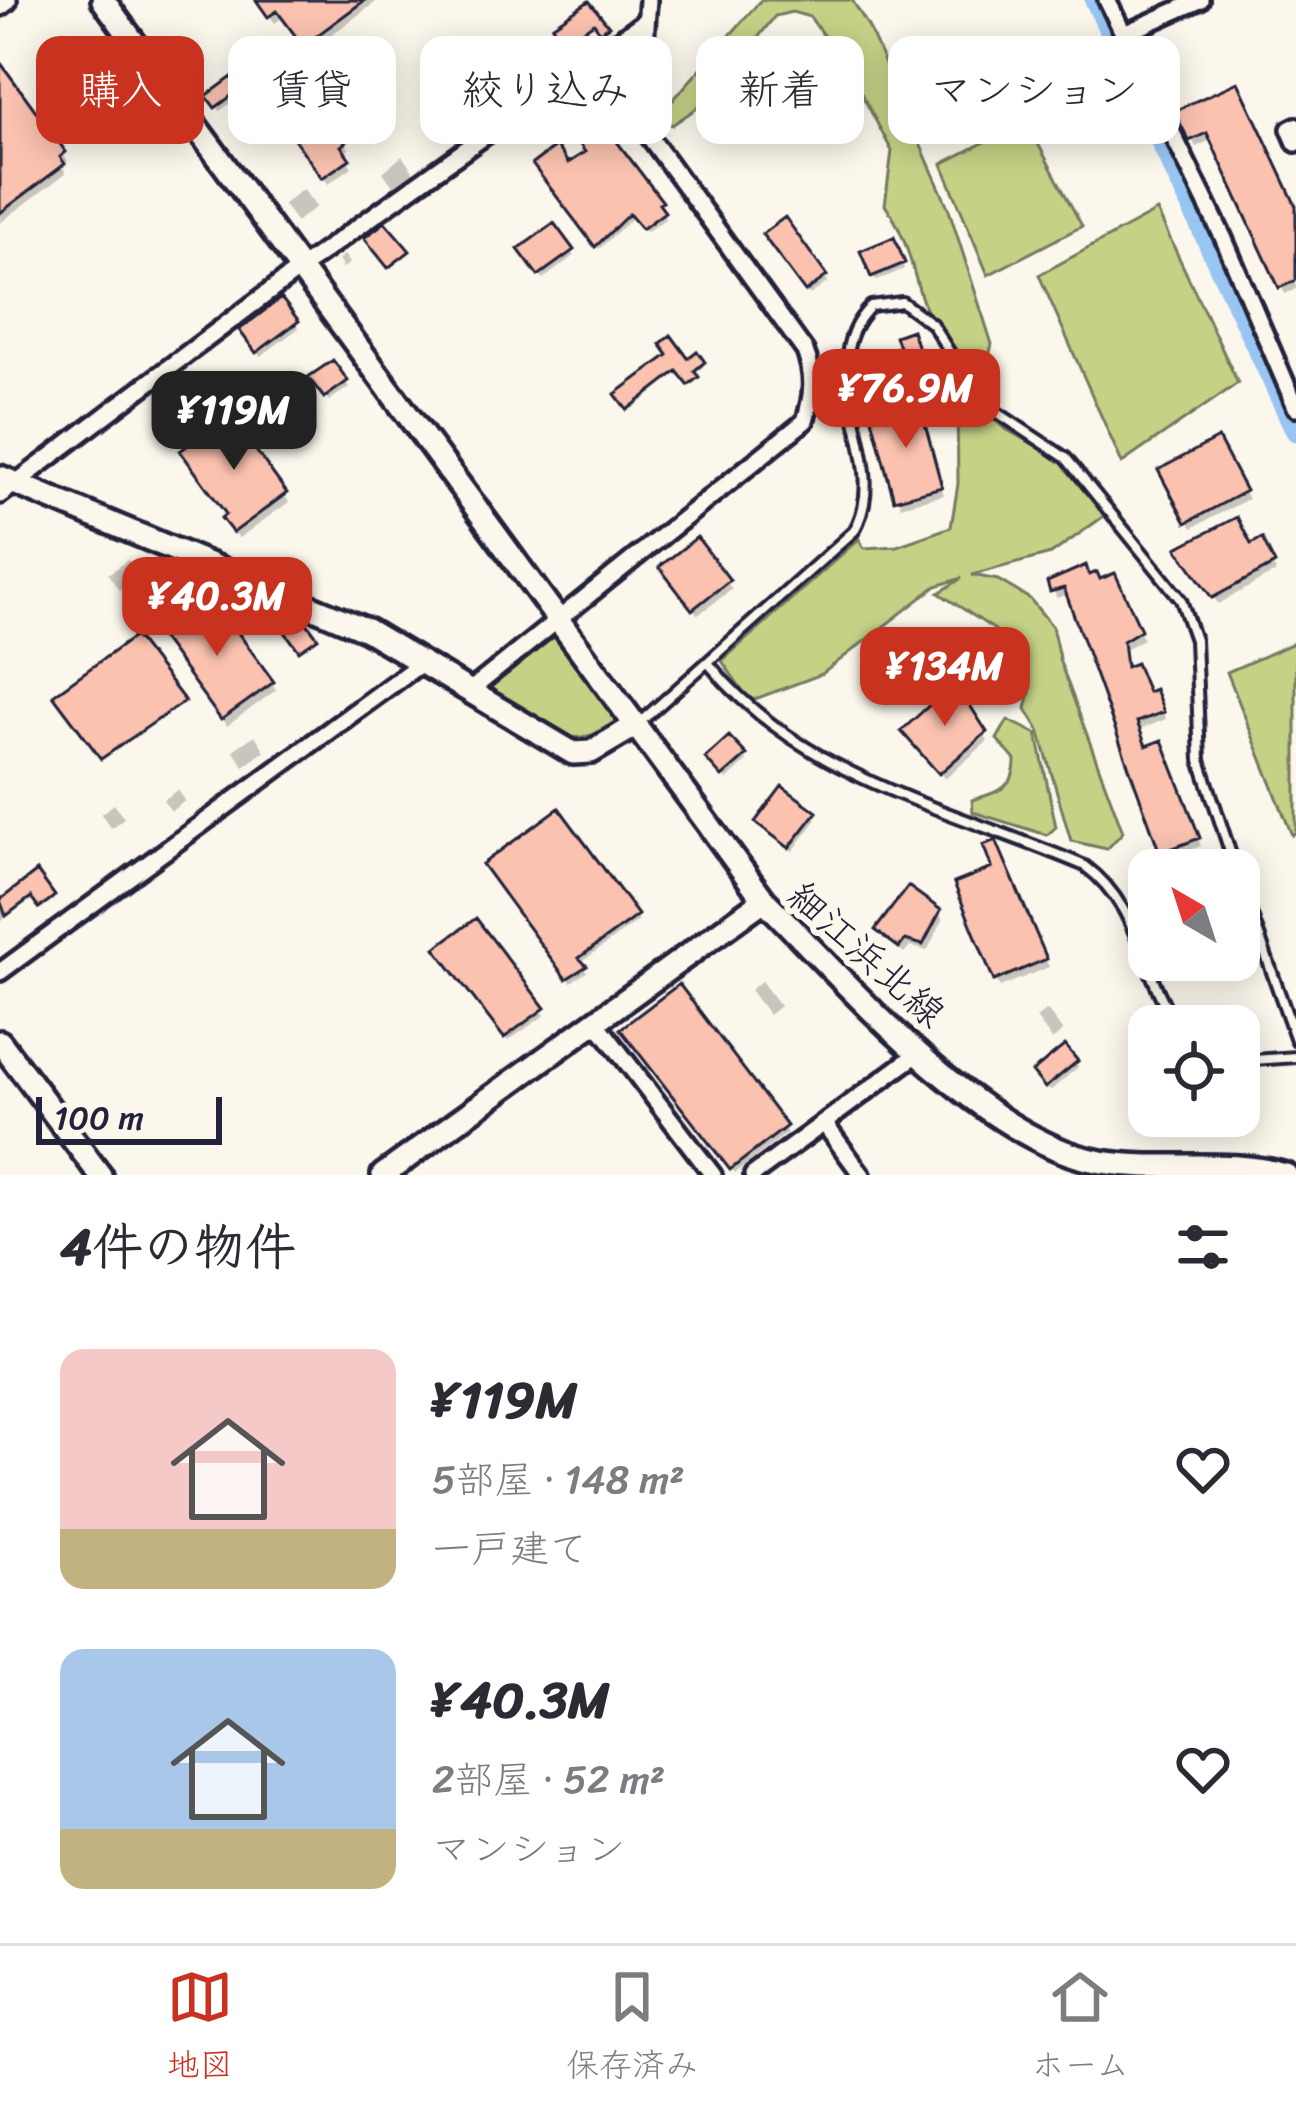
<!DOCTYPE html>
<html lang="ja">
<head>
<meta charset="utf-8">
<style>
  body { margin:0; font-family:Sriracha,"Klee One",sans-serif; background:#f7f7f7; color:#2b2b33; height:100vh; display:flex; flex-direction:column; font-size:45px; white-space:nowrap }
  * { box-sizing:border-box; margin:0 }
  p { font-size:39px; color:#7c7c81 }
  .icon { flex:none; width:66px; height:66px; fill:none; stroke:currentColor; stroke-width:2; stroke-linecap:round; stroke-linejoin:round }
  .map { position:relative; height:1175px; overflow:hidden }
  .panel { display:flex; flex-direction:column; background:#fff; flex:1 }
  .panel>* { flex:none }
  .banner { position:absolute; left:36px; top:36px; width:1224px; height:108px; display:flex; gap:24px }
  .needle { width:78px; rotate:321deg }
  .controls { position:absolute; left:1128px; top:849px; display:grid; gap:24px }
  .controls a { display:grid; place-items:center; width:132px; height:132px; border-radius:24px; background:#fff; box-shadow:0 6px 30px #0003; font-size:60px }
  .scale { position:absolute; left:36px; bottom:30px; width:186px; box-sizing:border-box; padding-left:12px; border:6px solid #22223b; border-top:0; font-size:33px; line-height:42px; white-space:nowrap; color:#22223b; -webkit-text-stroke:9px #fbf7ec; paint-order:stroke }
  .price { position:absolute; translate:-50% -102px; padding:0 27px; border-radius:24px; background:#c8321e; color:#fff; font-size:39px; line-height:78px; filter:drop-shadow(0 3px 6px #0008) }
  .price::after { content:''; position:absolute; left:50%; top:72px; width:36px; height:27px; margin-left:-18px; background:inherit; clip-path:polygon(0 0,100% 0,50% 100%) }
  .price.active { background:#222; color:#fff }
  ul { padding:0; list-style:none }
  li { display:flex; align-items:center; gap:36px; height:300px; padding:0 60px }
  li span { display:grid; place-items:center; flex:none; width:336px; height:240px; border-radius:24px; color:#555 }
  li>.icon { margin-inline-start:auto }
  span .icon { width:144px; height:144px; fill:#fffc; stroke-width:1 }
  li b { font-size:51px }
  h2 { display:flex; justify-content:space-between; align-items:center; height:144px; padding:0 60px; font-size:51px }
  .tag { padding:0 42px; border-radius:24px; background:#fff; box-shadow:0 6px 30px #0003; font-size:42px; line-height:108px }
  .tag.active { background:#c8321e; color:#fff }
  .menu { display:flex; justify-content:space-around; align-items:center; height:168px; border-top:3px solid #e1e1e2; background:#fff; font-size:33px; color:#7c7c81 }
  .menu a { display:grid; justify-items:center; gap:6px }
  .menu .active { color:#c8321e }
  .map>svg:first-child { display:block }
</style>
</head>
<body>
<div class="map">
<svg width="1296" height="1175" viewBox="0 0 1296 1175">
  <rect width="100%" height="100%" fill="#fbf7ec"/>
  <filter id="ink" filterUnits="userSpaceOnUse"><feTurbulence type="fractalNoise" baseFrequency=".00833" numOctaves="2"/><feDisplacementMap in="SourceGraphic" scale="24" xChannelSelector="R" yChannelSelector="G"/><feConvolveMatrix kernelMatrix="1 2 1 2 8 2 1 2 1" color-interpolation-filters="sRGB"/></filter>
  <g filter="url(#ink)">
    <path fill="#c5d286" stroke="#747a60" stroke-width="3" d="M761,0H852L868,26L948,207L992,344L987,364L976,377C908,331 926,261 885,205L892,151L851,74L810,17L792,12L775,16L709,100L672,125L658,117Z
      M1026,121L1082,226L988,275L942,164Z
      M1157,211L1238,383L1122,463L1039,275Z
      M957,401H971L1007,430L1072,465L1104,516L1051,554L972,575L998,580L1030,599L1052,626L1060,662L1123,832L1107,849L1071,841L1039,730L1026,709L1031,687L995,630L939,593L962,578L936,586L822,674L750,701L722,661L859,539L864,548L897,546L951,527L958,484Z
      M555,630L617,709L614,728C550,754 535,724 485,688Z
      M1296,642V832L1292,835L1227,672Z
      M1008,720L1037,734L1056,827L1047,835L973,812L972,800C995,793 1016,789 1015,760L997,739Z"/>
    <path fill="#0003" d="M258,0H375L376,2L309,51L284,16L275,23Z
      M588,5L607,28L603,31L596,23L527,70L520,61Z
      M100,52L113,70L94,85L81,67Z
      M196,62L205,75L193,83L184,70Z
      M0,67L68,161L62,166L66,173L0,223Z
      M246,70L256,84L220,111L210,97Z
      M288,72L299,86L279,101L269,86Z
      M1237,86L1296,212V289L1285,294L1213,139L1196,147L1179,112Z
      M150,104L163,121L143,136L130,119Z
      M598,122L661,203L665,219L646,232L634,216L599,249L539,169L567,167L589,153Z
      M324,123L346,142L349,149L343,154L352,167L328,184L303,147Z
      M402,156L415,174L395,189L383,172Z
      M303,189L316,207L296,222L283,204Z
      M784,222L828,282L810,295L766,235Z
      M553,227L574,256L543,279L522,250Z
      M893,241L904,269L876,281L864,253Z
      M344,255L350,263L343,268L338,260Z
      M281,302L299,328L261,356L243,330Z
      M915,340L924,368L892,379L896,392L874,398L870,392Z
      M696,355L704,366L693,375L697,381L691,386L680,371L631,410L619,394L672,356L687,362Z
      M332,364L349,387L329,401L315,383Z
      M919,409L944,495L900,506L901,413Z
      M229,419L289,502L239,538L229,526Z
      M1217,442L1248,499L1192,528L1162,471Z
      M696,541L732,589L698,615L667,574Z
      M1261,542L1276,572L1218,604L1182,549L1251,548Z
      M128,560L139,576L119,590L108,574Z
      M174,573L182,587L169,596L159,581Z
      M1090,578L1118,583L1143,639L1125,649L1128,670L1158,700L1166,719L1139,730L1146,749L1165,751L1201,846L1167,859L1069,594L1057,598L1053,590Z
      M168,644L272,683L276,690L227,726Z
      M972,654L984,668L971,681L959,667Z
      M954,687L988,741L945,779L909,739Z
      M255,735L265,751L244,766L233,750Z
      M744,757L747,761L727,780L711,763Z
      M178,790L185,801L171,811L163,800Z
      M114,804L124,818L111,828L101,814Z
      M558,812L638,921L580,963L587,972L571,982L486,865Z
      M814,814L817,819L793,851L761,827Z
      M998,851L1049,967L1000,987L996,980Z
      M36,875L54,900L42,908L35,898L0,921V900Z
      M939,912L943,920L927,951L910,946L904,953L879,931Z
      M475,922L545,1015L508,1041L442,953Z
      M761,981L780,1006L769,1015L750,990Z
      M678,989L787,1133L735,1173L627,1034Z
      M1047,1010L1063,1031L1052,1040L1036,1018Z
      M1076,1063L1078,1067L1050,1091L1039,1078Z"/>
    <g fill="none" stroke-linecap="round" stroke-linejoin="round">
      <path stroke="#99c5f3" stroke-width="21" d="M1095,0L1296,431"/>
    </g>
    <path fill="#fbc2b0" stroke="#22223b" stroke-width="3" d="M256,0H365L303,46L277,11L268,17Z
      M589,1L609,26L600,32L594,23L524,70L517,60L556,32L552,26Z
      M0,62L66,152L60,157L65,164L0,213Z
      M247,66L256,78L215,108L206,96Z
      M1238,82L1296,206V280L1279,288L1207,133L1189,141L1174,111Z
      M599,118L663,202L659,204L665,212L642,229L629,214L595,247L532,164L556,146L568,163L585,152L574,136Z
      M324,119L348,140L341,146L350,159L322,178L295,140Z
      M785,217L827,276L805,292L762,234Z
      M385,222L410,251L388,268L364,238Z
      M554,223L574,250L538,276L518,249Z
      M894,237L905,263L871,277L860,251Z
      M281,298L299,321L256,353L239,330Z
      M912,330L922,361L891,371L894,385L867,393L858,358L899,347L895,336Z
      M671,335L688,358L697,351L705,362L694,371L699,377L688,385L677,371L627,410L615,394L668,355L660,344Z
      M333,360L348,381L324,398L308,377Z
      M899,404L901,410L920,405L942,487L894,500L870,411Z
      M230,415L287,493L233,533L221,518L226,514L180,451Z
      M1218,438L1246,491L1186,523L1158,470Z
      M1237,517L1251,544L1262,538L1275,564L1212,598L1177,548Z
      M697,537L730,580L692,610L659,567Z
      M1086,565L1089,575L1097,572L1100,579L1115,573L1141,630L1123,641L1126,667L1136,663L1148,692L1155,689L1164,712L1137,722L1146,746L1162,740L1200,838L1160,853L1064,588L1050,592L1047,582Z
      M212,597L274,682L221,720L160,636Z
      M278,609L292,615L300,627L306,622L318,638L299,651L271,613Z
      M135,636L185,701L101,759L53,695Z
      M955,682L987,732L939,774L901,731Z
      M729,736L747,755L722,777L705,758Z
      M782,786L817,812L789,848L755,822Z
      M559,808L638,915L579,958L587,966L566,979L482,864Z
      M996,840L1047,959L994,981L954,883L992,868L983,845Z
      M37,871L55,896L39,908L31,897L6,916L0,900Z
      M908,886L941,910L923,945L905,940L899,948L875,930Z
      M476,918L545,1008L504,1038L435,948Z
      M679,984L787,1126L730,1170L620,1029Z
      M1065,1045L1078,1061L1045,1088L1032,1072Z"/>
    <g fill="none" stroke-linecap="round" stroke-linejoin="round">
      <g stroke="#22223b" stroke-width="16">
        <path id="lane" d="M710,665C802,779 955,810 1085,866C1141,907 1140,973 1178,1026
          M637,725L854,531C896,458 806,370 871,306L902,302L932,324L980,401L1066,458L1181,600L1195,640L1200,760L1236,870
          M1239,879L1296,1040
          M1239,1061L1296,1057"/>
      </g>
      <g stroke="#22223b" stroke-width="24">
        <path id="street" d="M1107,0L1223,237L1296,407
          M1124,34L1200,0
          M1296,126L1290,129L1296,143
          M0,495L302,267L645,21
          M472,689L805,421C813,396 815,376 805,351L646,132L642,79L648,0
          M0,972L424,661
          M596,1022L713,1175
          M824,1123L862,1175
          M753,1175L920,1052"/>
      </g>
      <g stroke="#22223b" stroke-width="30">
        <path id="secondary" d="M103,0L764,900C847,983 983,1143 1102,1162C1162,1172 1227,1158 1286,1175
          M0,4L5,0
          M0,477L367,630L573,753L591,752L635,726
          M0,1042L100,1175
          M383,1175L764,900"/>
      </g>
      <use href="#lane" stroke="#fbf7ec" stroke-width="8"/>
      <use href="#street" stroke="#fbf7ec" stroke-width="15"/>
      <use href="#secondary" stroke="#fbf7ec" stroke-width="21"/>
    </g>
  </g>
  <g text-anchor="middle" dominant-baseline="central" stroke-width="12" stroke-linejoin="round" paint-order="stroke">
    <g font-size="39" fill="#22223b" stroke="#fbf7ec">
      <text transform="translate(867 954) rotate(42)">細江浜北線</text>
    </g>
  </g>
</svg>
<div class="controls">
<a><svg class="needle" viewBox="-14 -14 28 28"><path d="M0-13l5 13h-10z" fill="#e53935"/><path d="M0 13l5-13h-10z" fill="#7c7c81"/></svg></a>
<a><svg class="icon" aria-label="locate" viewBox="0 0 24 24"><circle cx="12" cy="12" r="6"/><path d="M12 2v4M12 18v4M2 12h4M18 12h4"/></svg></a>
</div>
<div class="scale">100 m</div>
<b class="price" style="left:906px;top:451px">¥76.9M</b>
<b class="price active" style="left:234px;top:473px">¥119M</b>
<b class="price" style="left:217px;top:659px">¥40.3M</b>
<b class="price" style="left:945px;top:729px">¥134M</b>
<div class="banner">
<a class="tag active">購入</a>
<a class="tag">賃貸</a>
<a class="tag">絞り込み</a>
<a class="tag">新着</a>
<a class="tag">マンション</a>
</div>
</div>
<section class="panel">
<h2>4件の物件<svg class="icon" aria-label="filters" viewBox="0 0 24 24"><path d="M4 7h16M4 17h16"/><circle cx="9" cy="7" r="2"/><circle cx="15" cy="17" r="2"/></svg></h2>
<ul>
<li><span style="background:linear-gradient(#f6c9c9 75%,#c2b280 0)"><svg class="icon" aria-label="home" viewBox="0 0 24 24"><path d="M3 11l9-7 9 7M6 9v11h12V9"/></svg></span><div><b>¥119M</b><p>5部屋 · 148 m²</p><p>一戸建て</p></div><svg class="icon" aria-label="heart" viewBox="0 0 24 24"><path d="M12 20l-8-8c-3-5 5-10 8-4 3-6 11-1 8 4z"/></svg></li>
<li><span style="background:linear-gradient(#a9c7e8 75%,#c2b280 0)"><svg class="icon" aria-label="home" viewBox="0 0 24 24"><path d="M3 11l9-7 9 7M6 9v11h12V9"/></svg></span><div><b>¥40.3M</b><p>2部屋 · 52 m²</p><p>マンション</p></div><svg class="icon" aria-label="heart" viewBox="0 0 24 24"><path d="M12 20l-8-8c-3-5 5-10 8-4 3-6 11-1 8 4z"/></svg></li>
</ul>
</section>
<nav class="menu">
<a class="active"><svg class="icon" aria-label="map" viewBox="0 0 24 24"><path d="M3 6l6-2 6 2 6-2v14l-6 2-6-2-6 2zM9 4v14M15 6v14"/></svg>地図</a>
<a><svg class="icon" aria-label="saved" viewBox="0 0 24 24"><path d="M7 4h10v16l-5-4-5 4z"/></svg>保存済み</a>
<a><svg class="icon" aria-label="home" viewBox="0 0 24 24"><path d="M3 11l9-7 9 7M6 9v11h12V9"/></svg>ホーム</a>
</nav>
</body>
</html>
